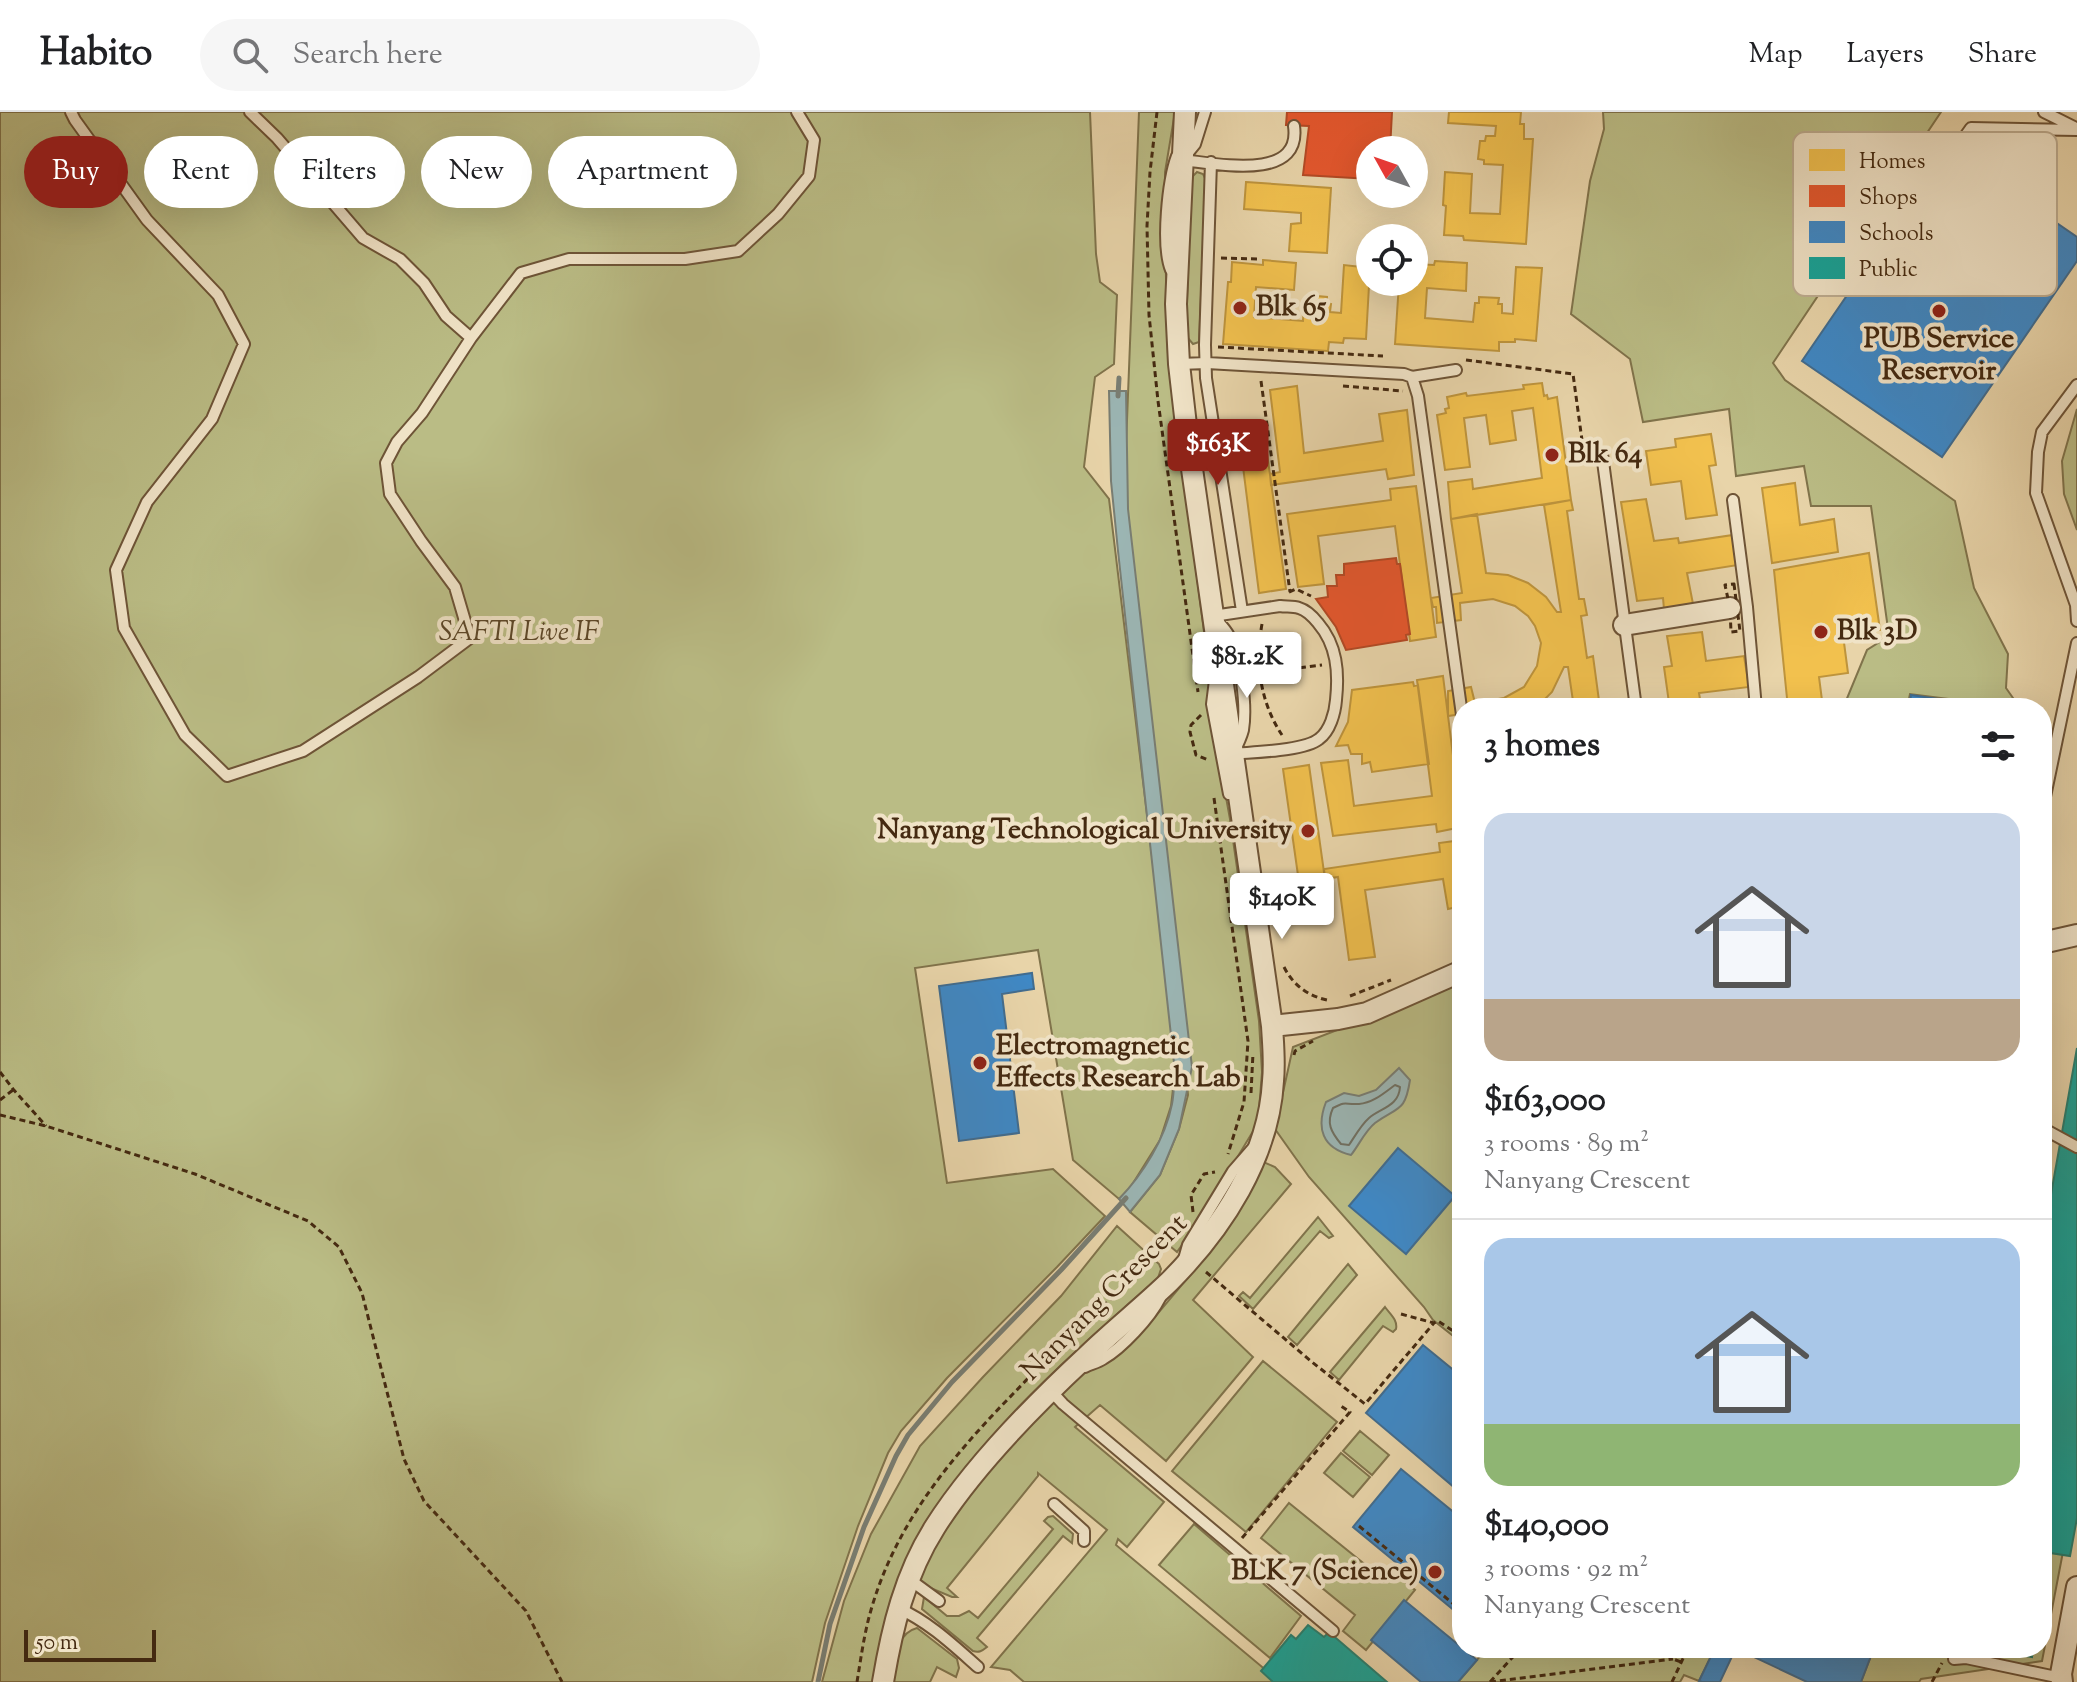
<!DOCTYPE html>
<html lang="en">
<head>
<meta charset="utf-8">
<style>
  body { margin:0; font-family:"Sorts Mill Goudy",serif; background:#f6f6f6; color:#202124; height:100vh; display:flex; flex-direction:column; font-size:30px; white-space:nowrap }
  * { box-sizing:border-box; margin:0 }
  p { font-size:26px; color:#757577 }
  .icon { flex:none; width:44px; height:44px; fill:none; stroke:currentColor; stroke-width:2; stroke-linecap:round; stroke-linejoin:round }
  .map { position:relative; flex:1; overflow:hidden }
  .details { position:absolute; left:1452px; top:586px; width:600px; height:960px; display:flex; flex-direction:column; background:#fff; border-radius:32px; box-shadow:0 8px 32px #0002 }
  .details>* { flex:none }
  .guide { position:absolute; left:24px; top:24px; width:760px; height:72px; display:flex; gap:16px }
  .needle { width:52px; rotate:310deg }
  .tools { position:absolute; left:1356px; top:24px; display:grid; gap:16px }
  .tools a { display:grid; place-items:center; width:72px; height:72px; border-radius:50%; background:#fff; box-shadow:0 8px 32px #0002; font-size:40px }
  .scale { position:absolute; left:24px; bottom:20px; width:132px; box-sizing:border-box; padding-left:8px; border:4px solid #452a11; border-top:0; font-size:22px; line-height:28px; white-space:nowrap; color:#452a11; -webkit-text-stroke:6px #f0e3c7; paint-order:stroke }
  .price { position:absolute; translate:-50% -68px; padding:0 18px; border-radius:8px; background:#fff; color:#222; font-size:26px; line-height:52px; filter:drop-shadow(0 2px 4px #0008) }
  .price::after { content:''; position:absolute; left:50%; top:48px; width:24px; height:18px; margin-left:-12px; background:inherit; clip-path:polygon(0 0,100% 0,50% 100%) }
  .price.on { background:#8f2418; color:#fff }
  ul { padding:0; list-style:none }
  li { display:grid; align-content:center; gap:16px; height:424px; padding:0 32px }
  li+li { border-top:2px solid #e0e0e0 }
  li span { display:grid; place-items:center; height:248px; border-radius:24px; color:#555 }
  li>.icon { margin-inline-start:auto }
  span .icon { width:144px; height:144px; fill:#fffc; stroke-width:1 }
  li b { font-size:34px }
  h2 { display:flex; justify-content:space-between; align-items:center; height:96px; padding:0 32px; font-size:34px }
  .pill { padding:0 28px; border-radius:36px; background:#fff; box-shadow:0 8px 32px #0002; font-size:28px; line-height:72px }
  .pill.on { background:#8f2418; color:#fff }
  header { display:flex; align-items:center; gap:48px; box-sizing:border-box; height:112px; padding:0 40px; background:#fff; border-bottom:2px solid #e0e0e0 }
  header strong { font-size:38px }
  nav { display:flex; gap:44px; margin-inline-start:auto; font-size:28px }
  .search { width:560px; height:72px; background:#f6f6f6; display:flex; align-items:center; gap:20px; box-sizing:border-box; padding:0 28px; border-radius:44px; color:#757577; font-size:30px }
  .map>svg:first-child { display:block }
</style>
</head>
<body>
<header>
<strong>Habito</strong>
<div class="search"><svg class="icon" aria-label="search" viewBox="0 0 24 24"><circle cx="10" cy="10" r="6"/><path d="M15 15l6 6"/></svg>Search here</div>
<nav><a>Map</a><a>Layers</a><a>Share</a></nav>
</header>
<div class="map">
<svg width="2077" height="1570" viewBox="0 0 2077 1570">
  <rect width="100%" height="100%" fill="#e8d4a9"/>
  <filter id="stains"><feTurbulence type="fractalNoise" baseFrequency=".0025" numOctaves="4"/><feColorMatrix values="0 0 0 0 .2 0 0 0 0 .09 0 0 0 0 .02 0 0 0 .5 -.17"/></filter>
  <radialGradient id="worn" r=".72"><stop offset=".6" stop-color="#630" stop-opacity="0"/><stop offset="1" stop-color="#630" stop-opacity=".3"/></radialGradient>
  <path fill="#babc85" stroke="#80734b" stroke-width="2" d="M0,0H1090L1096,142L1100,170L1117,183L1114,252L1095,265L1084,355L1109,387L1166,860L1175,960L1171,994L1160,1028L1130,1076L1119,1087L1073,1048L1038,838L915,856L947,1071L1053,1057L1105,1104L1057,1155L947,1266L901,1319L888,1341L858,1414L825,1511L812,1570H0Z
    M1139,0H1175L1165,60V128L1168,242L1209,558L1210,598L1230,707L1259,909L1262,960L1258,1011L1199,1109L1177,1140L1130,1100L1160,1063L1179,1017L1188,983L1140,506L1127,416L1126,334Z
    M1603,0H1941L1773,251L1785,268L1955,389L1974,476L2008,542L2006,576L2020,596L1910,582L1907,596H1843L1867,538L1889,524L1871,394H1811L1804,354L1736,364L1729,297L1643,310L1630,247L1571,202L1590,69L1604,17Z
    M1197,60L1203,62L1206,68L1199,230L1193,232L1187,225L1186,218L1191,70L1193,64Z
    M2077,297V418L2064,382L2062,349Z
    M1462,870V1231L1433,1208L1424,1195L1309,1065L1275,1017L1293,935Z
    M1261,1049L1275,1055L1291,1072L1193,1188L1253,1245L1166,1349L1100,1293L1075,1315L1164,1390L1127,1435L1118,1427L1116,1433L1280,1570H1024L1010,1558L991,1555L1107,1418L1038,1361V1364L947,1476L957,1485H952L909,1467L923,1437L1088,1243L1154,1206L1196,1156L1233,1102Z
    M1318,1105L1333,1124L1329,1126L1320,1119L1253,1197L1239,1184L1243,1180L1250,1186Z
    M1117,1114L1159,1152L1161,1157L1158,1166C1065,1248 953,1343 902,1458C886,1494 880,1531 873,1570H822L844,1489L871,1422L920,1334L983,1265L1061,1184Z
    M1348,1152L1357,1163L1297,1233L1288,1225Z
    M1385,1195C1390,1202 1398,1208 1396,1217L1393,1220L1383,1214L1339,1268L1330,1260Z
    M2042,1248L2077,1277V1367L2042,1549L1921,1567L1919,1570H1861L1874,1536H2042Z
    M1263,1249L1337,1310L1246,1420L1172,1359Z
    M1360,1319L1389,1343L1372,1363L1343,1339Z
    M1341,1341L1370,1365L1353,1385L1324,1361Z
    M1289,1391L1383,1467L1390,1458L1415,1478L1366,1538L1343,1519L1355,1503L1261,1426Z
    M1053,1404L1073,1422L1072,1431L1063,1424L977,1526L987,1535C982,1539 979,1541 973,1539L922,1497L924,1485L947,1504H959L969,1499L978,1506L1053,1417L1044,1409L1048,1405Z
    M1194,1412L1301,1504L1270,1546L1159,1453Z
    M917,1516L957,1547L959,1556L956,1565L937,1555L930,1570H892C896,1550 894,1522 917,1516Z
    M1487,1536H1499L1510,1545L1518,1536H1715L1699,1569L1684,1563L1680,1570H1458Z"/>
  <path fill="#9bb5b3" stroke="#797d72" stroke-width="2" d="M1109,279H1126L1128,397L1192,955L1179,1017L1160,1063L1130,1100L1119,1087C1143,1062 1165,1027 1172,992C1174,982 1174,971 1175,960L1118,439L1111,369Z
    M1399,956L1410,968C1405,1001 1398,994 1375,1011C1365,1019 1359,1033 1351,1043C1322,1036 1316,1016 1326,990L1344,981L1359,984L1376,978Z"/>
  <path fill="#f2c14e" stroke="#be943c" stroke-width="2" d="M1449,0H1521L1520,12H1524V27H1533L1526,132L1464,128L1463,124L1444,123L1446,94L1443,93L1445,60L1472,62L1470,101L1500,102L1503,53L1484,52V48L1478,47L1480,29H1485L1486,24H1495L1496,14L1448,11Z
    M1246,70L1331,76L1327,141L1289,139L1291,112L1301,111V101L1244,97Z
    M1263,148L1296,151L1294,178L1256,175L1254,205L1303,209L1304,190H1307L1308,183L1327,185V191L1331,192L1330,200L1341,201L1344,153L1370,156L1366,227L1344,226L1343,231L1329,230L1328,239L1223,232L1228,170H1231L1232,150L1263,153Z
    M1435,149L1467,151L1466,179L1427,176L1425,206L1473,210L1475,191H1479V185L1499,186L1498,192H1502V201L1513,202L1516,155L1542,156L1536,229L1515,227V230H1499V239L1395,232L1399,171L1414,170V152L1434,153Z
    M1542,271L1544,284L1547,283L1548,287L1557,285L1571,388L1451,407L1448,370L1472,367L1473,377L1542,366L1533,296L1512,299L1516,328L1490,332L1486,303L1464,306L1470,355L1445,358L1437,303L1446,301L1445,297L1449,296L1447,285L1466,281L1467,284L1524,277L1523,273Z
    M1297,274L1304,341L1383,329L1379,302L1407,298L1414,363L1388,367L1386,357L1271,373L1270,362L1280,360L1270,278Z
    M1711,322L1716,353L1709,354L1717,403L1686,407L1681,369L1651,373L1646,339L1676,335L1675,327Z
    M1265,327L1286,477L1259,481L1240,331Z
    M1795,371L1800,413L1834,407L1838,440L1772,451L1762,376Z
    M1416,374L1436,525L1410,529L1395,414L1318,424L1324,472L1298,475L1287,402L1391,388L1390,377Z
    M1646,387L1654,429L1678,426L1679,431L1733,423L1738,453L1687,461L1693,492L1664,497L1663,486L1637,489L1621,390Z
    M1571,388L1573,398L1567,399L1579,487H1584L1587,503L1581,504L1587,546L1593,544L1600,596H1574L1568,555H1564L1552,580L1536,596H1462V602L1448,604V579L1471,575L1475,591L1504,586L1524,575L1537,554L1541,531L1535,514L1528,504L1515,494L1493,487L1460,491L1461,508L1437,511L1436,495H1433L1431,486L1462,481L1451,407L1477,402L1486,461L1508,463L1528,471L1546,485L1557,500H1561L1544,393Z
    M1869,441L1880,518L1843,523L1848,561L1819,565L1823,596H1788L1774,458Z
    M1702,520L1706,549L1744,544L1749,575L1699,581L1700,587L1669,591L1664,555L1672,554L1667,524Z
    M1443,564L1462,715L1437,720L1436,712L1333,724L1321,651L1348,648L1354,694L1432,684L1417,568Z
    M1413,570L1414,574L1418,573L1429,652L1372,660L1370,650L1362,652V642H1351L1348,633L1336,634L1348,610L1352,578Z
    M1309,653L1330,803L1304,806L1283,657Z
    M1462,728V794L1448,797L1443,767L1365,778L1375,845L1349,848L1338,765L1325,767L1324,757L1440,740L1439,731Z"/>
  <path fill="#e4572e" stroke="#b44a25" stroke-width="2" d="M1287,0H1392L1390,38H1370V67L1303,63L1309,14L1286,13Z
    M1396,446L1397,452H1400L1410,522L1406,523L1407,528L1346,538L1336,515L1316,487L1328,485L1327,474H1337L1336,463H1344V452Z"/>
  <path fill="#3f88c5" stroke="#416c8f" stroke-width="2" d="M1948,36L2077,125V149L1942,345L1802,249Z
    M1911,583L1972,592V596H1909Z
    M1032,861L1034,877L1002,882L1019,1021L959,1029L939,874Z
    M1398,1036L1455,1084L1406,1142L1349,1094Z
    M1423,1233L1462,1265V1368L1455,1376L1366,1301Z
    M1401,1357L1462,1407V1505L1353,1415Z
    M1404,1488L1477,1548L1458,1570H1421L1371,1528Z
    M1715,1536H1736L1720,1570H1702L1699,1569Z
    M1735,1536H1874L1861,1570H1807Z"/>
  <path fill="#17a398" stroke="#257f70" stroke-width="2" d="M2077,936V1406L2070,1444L2050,1441L2042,1486V1133Z
    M1308,1513L1324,1525L1329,1520L1387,1570H1273L1261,1559L1291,1523L1296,1527Z
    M1979,1536H2033L2032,1545Z"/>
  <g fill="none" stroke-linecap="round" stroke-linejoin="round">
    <path stroke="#707062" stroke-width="2" d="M1395,973L1400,975C1399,994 1381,996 1369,1006C1361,1013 1355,1024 1349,1033L1341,1032C1331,1020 1326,1011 1333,996C1348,988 1344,993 1359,992C1373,991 1384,981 1395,973Z"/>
    <path stroke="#797d72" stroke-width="5" d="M1118,284L1119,266
      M818,1570L830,1512L864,1415L896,1344L908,1323L952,1270L1061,1158L1126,1086"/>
    <g stroke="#6e5437" stroke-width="14">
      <path id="lane" d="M71,0L75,8L147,108L218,183L244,232L212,307L147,390L116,458L124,516L185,623L227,664L303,639L418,565L470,526L455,475L421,429L390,382L386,351L397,330L422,301L471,226L521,161L569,147H685L738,139L778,102L809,64L814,28L797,0
        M250,0L277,26L363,126L400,147L424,171L446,204L471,226
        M2044,0L2074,15
        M1186,43L1195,32L1205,0
        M1182,48C1214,51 1302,71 1294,14
        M1211,50L1205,233L1206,266L1242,499
        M2006,50L1966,23L1971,16L2077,18
        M1171,158C1161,133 1168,68 1177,44
        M1179,252L1207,251L1404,262L1412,265L1418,284L1462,603
        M1412,265L1456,258
        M2077,273L2042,320L2038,340L2036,381L2076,493L2077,509
        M1602,342L1636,596
        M1733,388L1747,495L1756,596
        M1280,494C1286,495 1293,494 1299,496C1306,498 1314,506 1318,511C1337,533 1339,560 1336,588C1335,601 1330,619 1319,627C1304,639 1253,640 1233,642C1237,634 1241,626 1243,618C1247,593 1241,546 1229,524C1225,516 1218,510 1213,504Z
        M1215,568L1212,592L1229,682
        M2042,699L2077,531
        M2042,1016L2077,1035
        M1184,1147L1188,1133L1233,1059L1253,1036
        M1085,1255C1090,1252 1097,1251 1103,1247C1122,1236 1150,1206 1160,1186
        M1051,1279L1063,1292L1333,1519
        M1054,1392L1084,1419V1429
        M909,1467L939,1489
        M898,1496C929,1510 953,1533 978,1555
        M1954,1547L1966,1546L2061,1566"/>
    </g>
    <g stroke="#6e5437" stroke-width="24">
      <path id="street" d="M1624,513L1730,496
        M2042,831L2077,823
        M1272,914L1338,907L1367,901L1462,859
        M883,1570C892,1516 905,1462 935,1415C973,1355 1035,1292 1088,1243C1114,1218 1143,1195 1169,1170C1222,1117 1269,1045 1273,969C1275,950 1273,932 1272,914L1187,322L1179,252L1176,192L1185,0
        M2062,1570L2061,1562L2077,1475"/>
    </g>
    <path stroke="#452a11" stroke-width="3" stroke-dasharray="6 4" stroke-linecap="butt" d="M1157,0L1150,60L1147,114L1149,203L1158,289L1198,580
      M1221,146L1261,147
      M1218,235L1383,244
      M1466,248L1573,262L1584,343H1591
      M1261,269L1290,480
      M1343,274L1403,279
      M1231,330L1252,326
      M1734,472L1740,519L1731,520L1730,496L1725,473Z
      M1289,480L1296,477L1311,484
      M1262,512C1255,551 1260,590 1282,623
      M1290,557L1322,553
      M1201,603L1191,613L1190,620L1196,643L1208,648
      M1214,686L1248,929L1244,990L1228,1042
      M1284,855C1293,873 1308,884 1327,888
      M1350,884L1391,868
      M1294,943L1295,939L1313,929
      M0,960L13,977L46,1014
      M1251,981L1253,941
      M0,988L13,978
      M0,1003L46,1014L195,1062L308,1109L339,1135L362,1181L404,1347L424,1389L526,1499L562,1570
      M1193,1100L1191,1083L1204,1062L1215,1060
      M1206,1160L1312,1250L1365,1292L1434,1211
      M1401,1202L1434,1211L1438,1209L1462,1225
      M1359,1414L1462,1499
      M1242,1426L1350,1300L1341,1294
      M1506,1536H1509
      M1659,1536L1673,1547L1681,1550
      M857,1570C861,1546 864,1522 871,1498C895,1414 948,1349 1008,1287C1028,1267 1047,1245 1068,1226C1105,1191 1144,1160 1177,1121
      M1490,1570L1673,1547
      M1490,1570L1521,1536
      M1672,1570L1688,1536
      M1932,1570L1942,1551"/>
    <use href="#lane" stroke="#f0e3c7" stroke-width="10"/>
    <use href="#street" stroke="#f0e3c7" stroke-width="20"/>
  </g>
  <g fill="#8f2418" stroke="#f0e3c7" stroke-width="3">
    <circle cx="1240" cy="196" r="8"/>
    <circle cx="1939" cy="199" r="8"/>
    <circle cx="1552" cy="343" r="8"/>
    <circle cx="1821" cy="520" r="8"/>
    <circle cx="1308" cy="719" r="8"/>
    <circle cx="980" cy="951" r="8"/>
    <circle cx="1435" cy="1460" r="8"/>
  </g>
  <g text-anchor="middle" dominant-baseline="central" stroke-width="8" stroke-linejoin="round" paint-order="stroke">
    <g font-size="28" font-weight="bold" fill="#452a11" stroke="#f0e3c7" text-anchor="start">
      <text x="1256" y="196">Blk 65</text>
      <text x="1939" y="228" text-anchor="middle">PUB Service<tspan x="1939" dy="32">Reservoir</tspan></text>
      <text x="1568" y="343">Blk 64</text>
      <text x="1837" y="520">Blk 3D</text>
      <text x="1292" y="719" text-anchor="end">Nanyang Technological University</text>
      <text x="996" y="935">Electromagnetic<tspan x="996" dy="32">Effects Research Lab</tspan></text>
      <text x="1419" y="1460" text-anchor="end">BLK 7 (Science)</text>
    </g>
    <g font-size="28" font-style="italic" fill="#5c4728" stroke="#f0e3c7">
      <text x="519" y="521">SAFTI Live IF</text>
    </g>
    <g font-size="28" fill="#452a11" stroke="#f0e3c7">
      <text transform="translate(1105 1186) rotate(-45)">Nanyang Crescent</text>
    </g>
  </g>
  <rect x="1793" y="20" width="264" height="164" rx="12" fill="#f0e3c7" stroke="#bdac90" stroke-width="2"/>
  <rect x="1809" y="37" width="36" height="22" fill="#f2c14e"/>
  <rect x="1809" y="73" width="36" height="22" fill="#e4572e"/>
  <rect x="1809" y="109" width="36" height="22" fill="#3f88c5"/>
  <rect x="1809" y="145" width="36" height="22" fill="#17a398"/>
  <g font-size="22" fill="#452a11">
    <text x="1859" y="56">Homes</text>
    <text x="1859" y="92">Shops</text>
    <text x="1859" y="128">Schools</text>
    <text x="1859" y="164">Public</text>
  </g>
  <rect width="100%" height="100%" filter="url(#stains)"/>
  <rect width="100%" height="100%" fill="url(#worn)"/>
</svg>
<div class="tools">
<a><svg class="needle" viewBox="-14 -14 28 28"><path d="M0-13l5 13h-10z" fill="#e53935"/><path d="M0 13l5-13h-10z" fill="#757577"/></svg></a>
<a><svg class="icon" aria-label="locate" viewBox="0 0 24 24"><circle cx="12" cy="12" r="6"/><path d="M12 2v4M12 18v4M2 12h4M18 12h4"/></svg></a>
</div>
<div class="scale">50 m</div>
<b class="price on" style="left:1218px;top:375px">$163K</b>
<b class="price" style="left:1247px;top:588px">$81.2K</b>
<b class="price" style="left:1282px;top:829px">$140K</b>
<div class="guide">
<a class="pill on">Buy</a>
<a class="pill">Rent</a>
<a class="pill">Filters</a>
<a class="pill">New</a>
<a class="pill">Apartment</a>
</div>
<section class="details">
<h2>3 homes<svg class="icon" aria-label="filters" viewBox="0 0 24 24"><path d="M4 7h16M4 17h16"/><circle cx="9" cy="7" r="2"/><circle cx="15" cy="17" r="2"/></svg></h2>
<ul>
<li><span style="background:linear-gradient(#c9d6e8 75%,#b9a48a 0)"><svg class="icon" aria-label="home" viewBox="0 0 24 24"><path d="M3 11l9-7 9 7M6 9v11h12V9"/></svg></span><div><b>$163,000</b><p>3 rooms · 89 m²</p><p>Nanyang Crescent</p></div></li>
<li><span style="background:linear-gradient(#a9c7e8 75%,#8fb573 0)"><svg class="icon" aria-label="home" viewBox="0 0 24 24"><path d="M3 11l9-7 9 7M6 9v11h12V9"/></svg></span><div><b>$140,000</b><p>3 rooms · 92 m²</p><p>Nanyang Crescent</p></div></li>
</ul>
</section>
</div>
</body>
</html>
